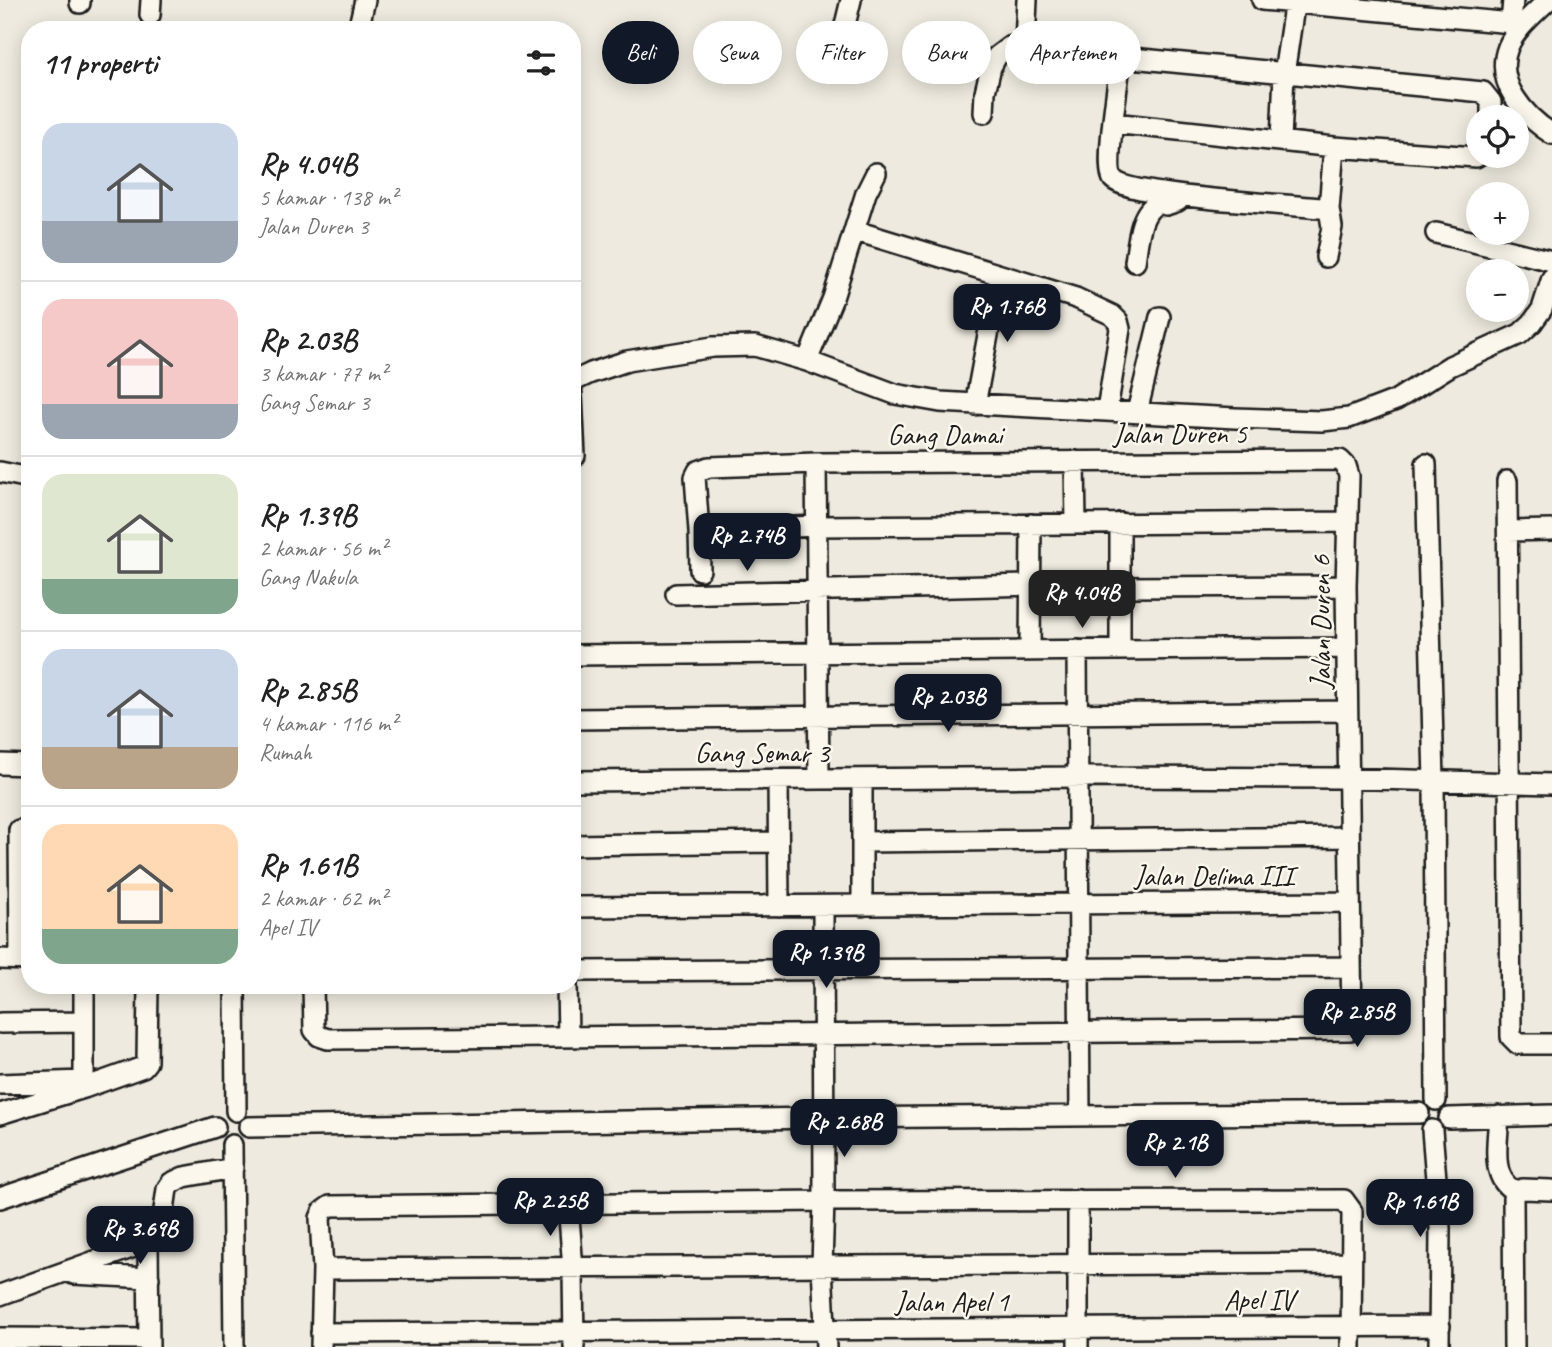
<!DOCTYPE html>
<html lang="id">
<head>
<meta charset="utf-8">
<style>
  body { margin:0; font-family:Caveat,sans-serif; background:#f6f6f6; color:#222; height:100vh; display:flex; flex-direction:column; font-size:26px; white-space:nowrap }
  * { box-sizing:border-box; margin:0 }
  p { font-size:23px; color:#767676 }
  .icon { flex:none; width:38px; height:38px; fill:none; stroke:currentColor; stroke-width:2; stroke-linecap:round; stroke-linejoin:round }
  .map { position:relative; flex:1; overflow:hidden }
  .side { position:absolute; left:21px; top:21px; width:560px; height:973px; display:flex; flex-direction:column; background:#fff; border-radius:28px; box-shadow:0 4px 18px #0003 }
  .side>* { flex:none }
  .top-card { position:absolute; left:602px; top:21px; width:665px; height:63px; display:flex; gap:14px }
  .buttons { position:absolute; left:1466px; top:105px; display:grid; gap:14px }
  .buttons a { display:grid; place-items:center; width:63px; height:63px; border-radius:50%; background:#fff; box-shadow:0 4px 18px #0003; font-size:35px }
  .price { position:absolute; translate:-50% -60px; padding:0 16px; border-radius:14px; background:#111827; color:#fff; font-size:23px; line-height:46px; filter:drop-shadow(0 2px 4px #0008) }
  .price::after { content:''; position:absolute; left:50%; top:42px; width:21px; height:16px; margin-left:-10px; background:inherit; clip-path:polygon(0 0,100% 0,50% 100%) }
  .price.on { background:#222; color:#fff }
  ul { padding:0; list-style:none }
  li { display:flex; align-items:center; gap:21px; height:175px; padding:0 21px }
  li+li { border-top:2px solid #e0e0e0 }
  li span { display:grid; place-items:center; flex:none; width:196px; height:140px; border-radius:21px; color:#555 }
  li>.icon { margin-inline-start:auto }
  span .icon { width:84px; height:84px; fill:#fffc; stroke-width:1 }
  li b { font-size:30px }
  h2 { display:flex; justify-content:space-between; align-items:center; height:84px; padding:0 21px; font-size:30px }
  .tag { padding:0 24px; border-radius:32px; background:#fff; box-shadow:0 4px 18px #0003; font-size:24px; line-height:63px }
  .tag.on { background:#111827; color:#fff }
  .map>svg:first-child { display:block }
</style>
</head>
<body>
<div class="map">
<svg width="1552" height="1347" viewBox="0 0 1552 1347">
  <rect width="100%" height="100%" fill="#eeeadf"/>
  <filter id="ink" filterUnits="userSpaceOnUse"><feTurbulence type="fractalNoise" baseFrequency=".0143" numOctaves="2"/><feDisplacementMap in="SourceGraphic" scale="14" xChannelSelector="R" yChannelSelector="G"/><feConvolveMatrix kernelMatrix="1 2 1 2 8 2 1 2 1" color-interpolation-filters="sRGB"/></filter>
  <g filter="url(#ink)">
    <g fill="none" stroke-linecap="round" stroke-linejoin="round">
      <g stroke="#1c1c1c" stroke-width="24">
        <path id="minor" d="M1262,0L1523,24
          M1548,0C1534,14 1516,28 1508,47C1494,82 1524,116 1552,134
          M80,3V0
          M150,15L151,0
          M1511,23L1513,0
          M358,30L365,0
          M843,33L851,0
          M1025,43L1027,0
          M1121,57C1119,77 1104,167 1113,179C1130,198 1295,204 1329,209L1334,147
          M984,113L985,92L991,67L997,56L1009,47L1025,43L1121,57L1483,92L1491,102V117
          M1113,123L1334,147L1476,157L1479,155
          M1281,140L1284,74L1295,0
          M856,231L1076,298L1112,315L1118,321L1120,329L1107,410
          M1436,233L1552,261
          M1326,257L1332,227L1329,209
          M1135,262C1138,244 1139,210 1159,203L1166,205L1178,201
          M807,361L833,298L866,193L876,173
          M572,382L591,373L627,361L713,347L755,346L807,361L895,394L940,402L1235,418L1322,421L1349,418L1396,400L1450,366L1520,334L1532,323L1542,309L1552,278
          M572,394L575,456
          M975,405L999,276
          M1137,412L1160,317
          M1075,461L1076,524
          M816,463L819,779
          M1426,464L1434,782L1436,1100
          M0,472L30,478
          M1507,481L1511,1037L1518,1044H1552
          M699,531L700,570
          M1508,531L1552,530
          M1120,587L1346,586
          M676,594L1031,585
          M1077,650L1080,1116
          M1120,650V523
          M1030,651L1031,524
          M572,655L1347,648
          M572,719L1347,711
          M0,764L30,765
          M862,779V906
          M778,780L779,906
          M572,781L1088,777L1340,778L1552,784
          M19,830L20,960
          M862,842L1348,837
          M572,845L778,842
          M572,907L1349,902
          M823,907L824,1201L822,1266L826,1347
          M0,959L30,960
          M572,971L1350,967
          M84,985V1088
          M235,985L236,1111
          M313,985L314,1030L319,1036L328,1039L1350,1030L1352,1027L1346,586L1349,476L1346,466L1340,460L816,463L709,467L698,471L695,477L699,531L816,526L1348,522
          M567,985L568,1036
          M0,1023L84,1022
          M0,1084L83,1081
          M0,1114L84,1088L143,1067L147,1062L148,985
          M1499,1116C1498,1140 1489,1179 1515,1191
          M1449,1118L1552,1115
          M249,1127L824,1118L1419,1113
          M1432,1130L1440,1228L1439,1347
          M232,1145L234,1347
          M0,1198L215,1127
          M1078,1200V1347
          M568,1204L573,1269L574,1347
          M148,1242L149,1347
          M323,1269L1350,1263
          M73,1274L149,1278
          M0,1295L148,1242L162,1224L167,1189L171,1183L184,1177L233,1168
          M321,1333L1440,1326
          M0,1338L149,1339
          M321,1347L323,1269L320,1218L323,1211L330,1206L824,1201L1344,1200L1352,1211L1351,1347
          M1514,1347L1513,1198L1515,1191L1523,1189L1552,1190"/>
      </g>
      <use href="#minor" stroke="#fbf7ec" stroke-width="19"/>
    </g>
  </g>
  <g text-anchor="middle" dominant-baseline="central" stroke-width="5" stroke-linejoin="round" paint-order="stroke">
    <g font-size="28" fill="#1c1c1c" stroke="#fbf7ec">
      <text x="1180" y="433">Jalan Duren 5</text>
      <text x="945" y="434">Gang Damai</text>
      <text transform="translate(1320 622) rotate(-90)">Jalan Duren 6</text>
      <text x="762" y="752">Gang Semar 3</text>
      <text x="1214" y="875">Jalan Delima III</text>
      <text x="1259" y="1299">Apel IV</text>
      <text x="952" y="1301">Jalan Apel 1</text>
    </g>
  </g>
</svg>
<div class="buttons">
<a><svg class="icon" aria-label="locate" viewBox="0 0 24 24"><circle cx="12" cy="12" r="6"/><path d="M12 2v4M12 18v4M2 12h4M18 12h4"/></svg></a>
<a>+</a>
<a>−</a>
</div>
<b class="price" style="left:1007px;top:344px">Rp 1.76B</b>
<b class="price" style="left:747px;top:573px">Rp 2.74B</b>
<b class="price on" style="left:1082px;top:630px">Rp 4.04B</b>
<b class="price" style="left:948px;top:734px">Rp 2.03B</b>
<b class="price" style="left:826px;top:990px">Rp 1.39B</b>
<b class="price" style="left:1357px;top:1049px">Rp 2.85B</b>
<b class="price" style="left:844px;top:1159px">Rp 2.68B</b>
<b class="price" style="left:1175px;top:1180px">Rp 2.1B</b>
<b class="price" style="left:550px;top:1238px">Rp 2.25B</b>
<b class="price" style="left:1420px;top:1239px">Rp 1.61B</b>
<b class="price" style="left:140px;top:1266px">Rp 3.69B</b>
<div class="top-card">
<a class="tag on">Beli</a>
<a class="tag">Sewa</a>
<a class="tag">Filter</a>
<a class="tag">Baru</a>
<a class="tag">Apartemen</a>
</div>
<section class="side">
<h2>11 properti<svg class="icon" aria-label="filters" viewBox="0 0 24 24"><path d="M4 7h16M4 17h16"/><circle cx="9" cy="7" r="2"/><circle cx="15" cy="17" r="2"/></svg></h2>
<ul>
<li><span style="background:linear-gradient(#c9d6e8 70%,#9aa5b1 0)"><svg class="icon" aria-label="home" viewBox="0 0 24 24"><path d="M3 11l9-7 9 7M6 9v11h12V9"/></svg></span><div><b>Rp 4.04B</b><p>5 kamar · 138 m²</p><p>Jalan Duren 3</p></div></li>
<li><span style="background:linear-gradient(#f6c9c9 75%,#9aa5b1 0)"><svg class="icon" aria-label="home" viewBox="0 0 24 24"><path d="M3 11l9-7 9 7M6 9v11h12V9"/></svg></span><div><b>Rp 2.03B</b><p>3 kamar · 77 m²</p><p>Gang Semar 3</p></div></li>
<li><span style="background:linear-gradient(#dfe7d0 75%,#7fa58c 0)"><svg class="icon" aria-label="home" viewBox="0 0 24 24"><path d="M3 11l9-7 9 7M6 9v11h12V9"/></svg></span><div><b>Rp 1.39B</b><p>2 kamar · 56 m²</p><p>Gang Nakula</p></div></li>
<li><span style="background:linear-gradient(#c9d6e8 70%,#b9a48a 0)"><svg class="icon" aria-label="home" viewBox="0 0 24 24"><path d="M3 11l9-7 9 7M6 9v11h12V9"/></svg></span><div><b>Rp 2.85B</b><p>4 kamar · 116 m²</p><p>Rumah</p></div></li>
<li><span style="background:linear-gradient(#ffd9b3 75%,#7fa58c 0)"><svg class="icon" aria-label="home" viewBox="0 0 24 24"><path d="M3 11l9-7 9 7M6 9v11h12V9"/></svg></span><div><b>Rp 1.61B</b><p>2 kamar · 62 m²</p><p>Apel IV</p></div></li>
</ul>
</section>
</div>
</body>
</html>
